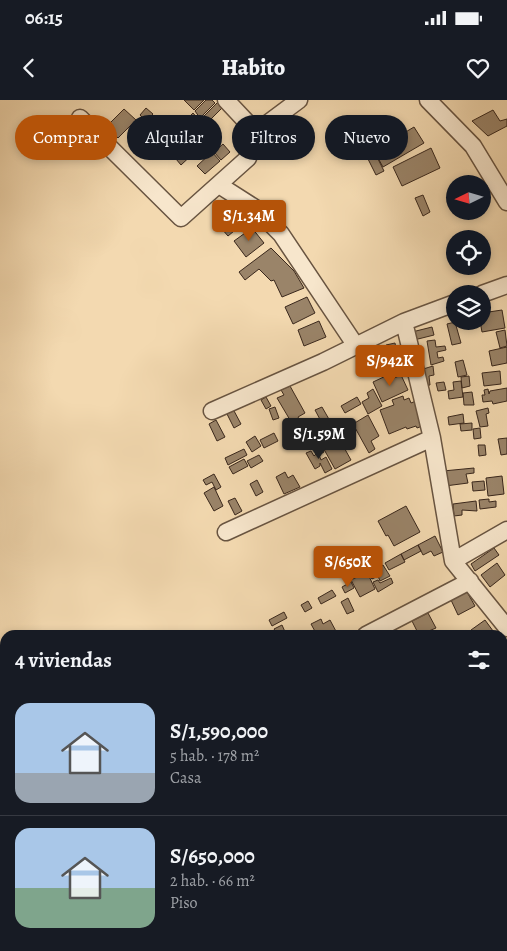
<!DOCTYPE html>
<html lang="es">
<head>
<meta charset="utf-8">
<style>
  body { margin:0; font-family:Alegreya,serif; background:#242831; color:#f1f3f6; height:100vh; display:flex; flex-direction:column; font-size:19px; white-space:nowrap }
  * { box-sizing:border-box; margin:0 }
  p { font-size:16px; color:#9ea1a6 }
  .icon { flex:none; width:28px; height:28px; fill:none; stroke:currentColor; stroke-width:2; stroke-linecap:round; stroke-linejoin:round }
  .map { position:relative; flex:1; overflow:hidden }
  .drawer { position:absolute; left:0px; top:530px; width:508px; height:321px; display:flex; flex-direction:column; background:#171b24; border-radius:15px 15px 0 0; box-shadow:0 2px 8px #0003 }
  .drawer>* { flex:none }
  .top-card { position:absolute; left:15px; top:15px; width:478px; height:45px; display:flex; gap:10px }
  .needle { width:32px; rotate:265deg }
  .tools { position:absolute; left:446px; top:75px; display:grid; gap:10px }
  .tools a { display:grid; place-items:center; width:45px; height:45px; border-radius:50%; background:#171b24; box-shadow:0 2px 8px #0003; font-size:25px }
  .price { position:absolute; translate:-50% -42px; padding:0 11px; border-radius:5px; background:#b45309; color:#fff; font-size:16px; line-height:32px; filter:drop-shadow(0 1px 2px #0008) }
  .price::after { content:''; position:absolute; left:50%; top:30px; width:15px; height:11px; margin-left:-8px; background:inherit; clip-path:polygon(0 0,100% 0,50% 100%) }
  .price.active { background:#222; color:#fff }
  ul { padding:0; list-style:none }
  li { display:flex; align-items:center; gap:15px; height:125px; padding:0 15px }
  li+li { border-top:1px solid #363941 }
  li span { display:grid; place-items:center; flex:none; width:140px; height:100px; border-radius:15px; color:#555 }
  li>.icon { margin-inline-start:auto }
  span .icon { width:60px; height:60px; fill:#fffc; stroke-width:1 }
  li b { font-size:21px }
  h2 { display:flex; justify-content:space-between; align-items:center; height:60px; padding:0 15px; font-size:21px }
  .pill { padding:0 18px; border-radius:22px; background:#171b24; box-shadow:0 2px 8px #0003; font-size:18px; line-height:45px }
  .pill.active { background:#b45309; color:#fff }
  .status { display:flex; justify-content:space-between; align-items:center; height:35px; padding:0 25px; background:#171b24; direction:ltr }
  .status svg { height:14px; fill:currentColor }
  header { display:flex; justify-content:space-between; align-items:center; height:65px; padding:0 15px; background:#171b24; font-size:22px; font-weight:800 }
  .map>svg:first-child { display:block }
</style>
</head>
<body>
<div class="status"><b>06:15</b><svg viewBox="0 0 49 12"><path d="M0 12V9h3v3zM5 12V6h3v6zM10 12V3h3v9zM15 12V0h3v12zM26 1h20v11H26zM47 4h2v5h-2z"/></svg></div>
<header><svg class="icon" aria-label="back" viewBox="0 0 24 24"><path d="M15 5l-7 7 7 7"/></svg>Habito<svg class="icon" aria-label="heart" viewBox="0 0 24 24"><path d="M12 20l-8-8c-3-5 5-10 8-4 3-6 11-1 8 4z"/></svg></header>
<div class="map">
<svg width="507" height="851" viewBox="0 0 507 851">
  <rect width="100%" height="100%" fill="#f3d9b0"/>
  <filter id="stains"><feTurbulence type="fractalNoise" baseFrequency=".004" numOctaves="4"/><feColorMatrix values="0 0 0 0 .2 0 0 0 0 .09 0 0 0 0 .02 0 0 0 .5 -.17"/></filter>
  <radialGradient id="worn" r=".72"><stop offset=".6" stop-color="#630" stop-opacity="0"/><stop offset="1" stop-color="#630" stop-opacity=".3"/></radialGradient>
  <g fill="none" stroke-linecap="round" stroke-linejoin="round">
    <path stroke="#836d57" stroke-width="4.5" d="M2,665L5,668
      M155,846L159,851"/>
  </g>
  <path fill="#9a8469" stroke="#39271c" d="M184,0H204L194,10Z
    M206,0H212L215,3L200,18L195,11Z
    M218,2L223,7L208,22L203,17Z
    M146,8L153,14L146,21L140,15Z
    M124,9L136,20L118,38L111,31L114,29L109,24Z
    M493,10L500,21L507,19V26L488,36L472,21Z
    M193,13L199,20L190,27L185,21Z
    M158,20L165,27L158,33L152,27Z
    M414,27L424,43L383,67L374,51Z
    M177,29L190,42L172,59L165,51L168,48L166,45L161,50L159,47L168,39L173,44L176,41L170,36Z
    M211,29L221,39L212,47L203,38Z
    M223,44L230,52L221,60L214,52Z
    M190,45L196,51L181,65L176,59Z
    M431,48L440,68L402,86L393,67Z
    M374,51L384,71L376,75L366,55Z
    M212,52L220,61L205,74L197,66Z
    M423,95L430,112L423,116L415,98Z
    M233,106L246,121L228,136L215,121Z
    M252,128L264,143L246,157L234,141Z
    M271,148L294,171L304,188L282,197L274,180L271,181L259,169L245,180L239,172Z
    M307,197L315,213L293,224L285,207Z
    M502,210L505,228L482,232L480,221H482V213Z
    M319,221L326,237L304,246L298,230Z
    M455,222L461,243L452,245L447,224Z
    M432,227L434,235L410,241L408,233Z
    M505,230L507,246L500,248L496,232Z
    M435,240L436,247L445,246L446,250L437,252L438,258L443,257L444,261L431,265L427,241Z
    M395,243L397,254L388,255L386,245Z
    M507,247V263L492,266L489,251Z
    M463,260L467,275L458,277L455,262Z
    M433,266L434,275L429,276L430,285L423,286L420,270Z
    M500,271L501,284L484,286L482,273Z
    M388,275L390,280L401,275L408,290L382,302L373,282Z
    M469,276L470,286L462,288L461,277Z
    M461,281L463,297L449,299L448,291L454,290L453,282Z
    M444,282L446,290L438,291L436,283Z
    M290,286L305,313L298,317L300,321L293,325L277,298L284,295L281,290Z
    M507,288V301L493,304L492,301L483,302L482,295H485L484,290L488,289L489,294L490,291Z
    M373,289L382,306L368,314L362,302L369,298L367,293Z
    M472,292L474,305H464L463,293Z
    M403,296L404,300L409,298L411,303L421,299L428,324L417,328L416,326L407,329L406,327L389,334L380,310L394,305L392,300Z
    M266,297L271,306L266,309L261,300Z
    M357,297L361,304L345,313L341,306Z
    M275,307L279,318L273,320L269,309Z
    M322,307L330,321L323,325L315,310Z
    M488,308L489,313L486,314L488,326L480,327L476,311Z
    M233,309L241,324L234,328L226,312Z
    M463,314L464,323L449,325L448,317Z
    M368,315L379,336L371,341L375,349L369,353L353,324Z
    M216,320L225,337L217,341L209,324Z
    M472,323V330L461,331L460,324Z
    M480,328L481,338L474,339L473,329Z
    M274,333L278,341L264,348L260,340Z
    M337,335L351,360L335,369L321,344Z
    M255,336L261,346L252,352L246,342Z
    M507,338V354L501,355L498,339Z
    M478,345H485L486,355L479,356Z
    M320,346L324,352L319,355L321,360L326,357L332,369L325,373L320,363V366L315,369L306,353L311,351L314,356L317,353L314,349Z
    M244,349L247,355L228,365L225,358Z
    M259,355L263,361L251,368L247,361Z
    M244,359L248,366L233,374L229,367Z
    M474,368V373L466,374L468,383L445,386L443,371Z
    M285,372L288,378L293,375L300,387L284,394L276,377Z
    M214,374L221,387L216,390L212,382L206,385L203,380Z
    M502,376L504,394L488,396L486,378Z
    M257,380L263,392L256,396L250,384Z
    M484,381L485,390L473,391L472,382Z
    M214,387L223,406L214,411L204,393Z
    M235,398L242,411L235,415L228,401Z
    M489,399V402L496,401V407L480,409L479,400Z
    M476,401L477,411L462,410V415L454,416L453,404Z
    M406,406L420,432L394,446L388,435L386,436L378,421Z
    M435,436L443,452L434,456L431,451L423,455L418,445Z
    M418,445L421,451L404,460L401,454Z
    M494,448L499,455L475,471L471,464Z
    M401,454L405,462L389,470L385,463Z
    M497,463L505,475L490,487L481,475Z
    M383,465L390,476L380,481L378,476L372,479L368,473Z
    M367,472L375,489L360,497L351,480Z
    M391,478L393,483L378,492L373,482L378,480L380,483Z
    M351,482L354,488L345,493L342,487Z
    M332,490L336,496L321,504L318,498Z
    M467,492L475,506L458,515L451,500Z
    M348,498L354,511L347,514L341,502Z
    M308,501L312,508L305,512L301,505Z
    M284,512L287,518L272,526L269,520Z
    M428,513L436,528L419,535L412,521Z
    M321,519L323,524L330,520L338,535H317L311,524Z
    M485,520L496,535H474L471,530Z
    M282,525L286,534L278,535L274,529Z
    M507,746V783L502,773V749Z"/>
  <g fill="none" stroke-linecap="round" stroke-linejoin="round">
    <g stroke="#685441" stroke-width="19">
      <path id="minor" d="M226,0L256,32
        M428,0L473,46L507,102
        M80,18L181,118L248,58L256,32L299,0
        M219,85L255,108L281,134L356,246
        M482,194L507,185
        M404,222L432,338L453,461L507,528
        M212,311L323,262L404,222L455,203
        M226,432L432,338
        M453,461L507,430
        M366,535L470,481
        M502,594L507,592
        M502,734L507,732"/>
    </g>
    <use href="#minor" stroke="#f7e6cc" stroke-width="16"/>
  </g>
  <rect width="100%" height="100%" filter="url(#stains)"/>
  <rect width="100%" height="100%" fill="url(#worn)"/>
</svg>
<div class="tools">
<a><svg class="needle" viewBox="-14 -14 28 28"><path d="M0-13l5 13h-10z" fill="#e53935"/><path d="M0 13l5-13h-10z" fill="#9ea1a6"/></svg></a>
<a><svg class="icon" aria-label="locate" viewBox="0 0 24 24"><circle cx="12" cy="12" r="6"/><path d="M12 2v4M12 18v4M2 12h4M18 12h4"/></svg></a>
<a><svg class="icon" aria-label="layers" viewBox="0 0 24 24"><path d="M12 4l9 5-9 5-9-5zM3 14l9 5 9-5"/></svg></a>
</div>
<b class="price" style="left:249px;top:142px">S/1.34M</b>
<b class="price" style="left:390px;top:287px">S/942K</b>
<b class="price active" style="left:319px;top:360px">S/1.59M</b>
<b class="price" style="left:348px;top:488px">S/650K</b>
<div class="top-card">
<a class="pill active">Comprar</a>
<a class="pill">Alquilar</a>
<a class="pill">Filtros</a>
<a class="pill">Nuevo</a>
</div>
<section class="drawer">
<h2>4 viviendas<svg class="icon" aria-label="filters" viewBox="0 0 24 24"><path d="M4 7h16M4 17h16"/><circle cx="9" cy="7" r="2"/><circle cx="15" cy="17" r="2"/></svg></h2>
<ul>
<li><span style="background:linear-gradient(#a9c7e8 70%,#9aa5b1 0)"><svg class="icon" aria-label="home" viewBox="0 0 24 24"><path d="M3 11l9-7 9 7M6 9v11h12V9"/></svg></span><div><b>S/1,590,000</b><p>5 hab. · 178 m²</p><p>Casa</p></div></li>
<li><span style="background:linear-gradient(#a9c7e8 60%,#7fa58c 0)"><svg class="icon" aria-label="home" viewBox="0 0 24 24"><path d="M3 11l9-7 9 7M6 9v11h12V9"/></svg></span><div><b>S/650,000</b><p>2 hab. · 66 m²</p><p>Piso</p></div></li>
</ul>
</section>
</div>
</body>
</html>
